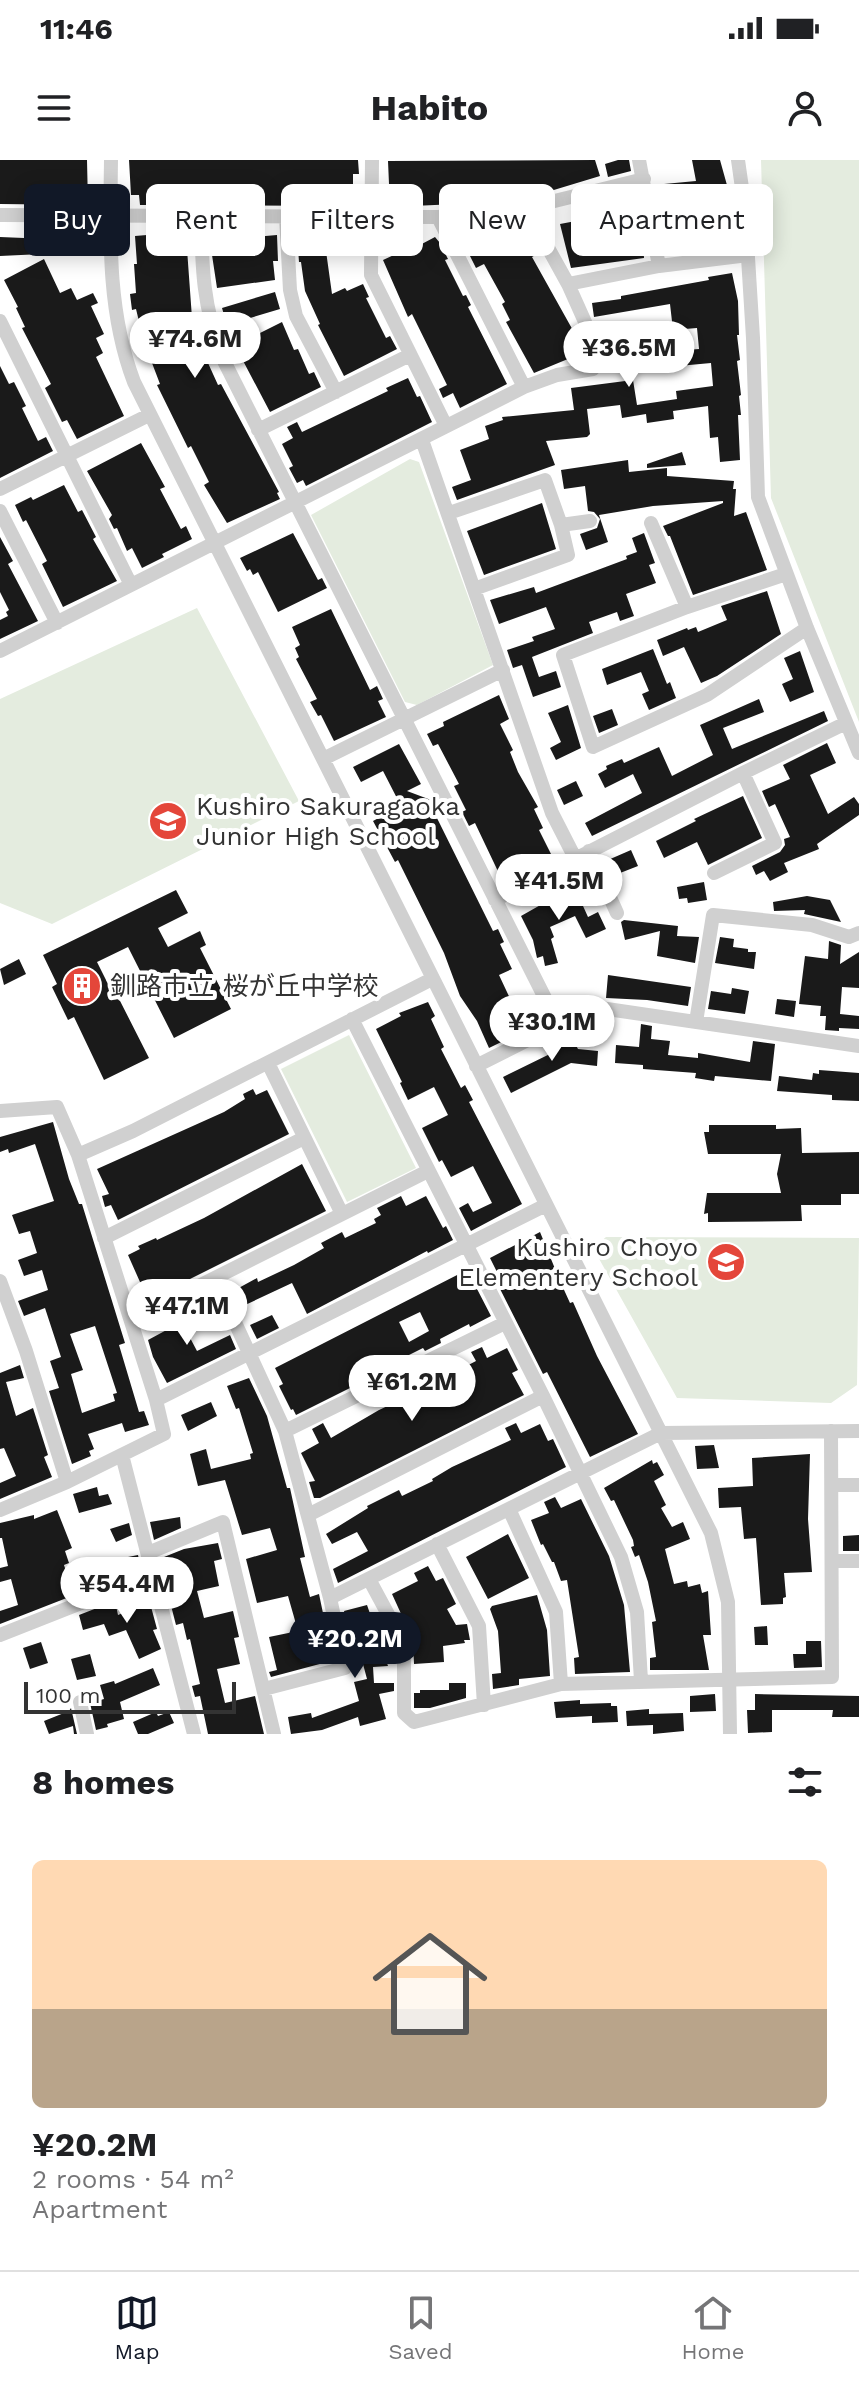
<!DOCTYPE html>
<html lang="en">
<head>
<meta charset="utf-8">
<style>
  body { margin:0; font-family:"Work Sans","Noto Sans JP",sans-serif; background:#f2f2f2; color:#202124; height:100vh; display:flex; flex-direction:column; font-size:30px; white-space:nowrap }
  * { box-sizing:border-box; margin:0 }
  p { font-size:26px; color:#757577 }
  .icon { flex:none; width:44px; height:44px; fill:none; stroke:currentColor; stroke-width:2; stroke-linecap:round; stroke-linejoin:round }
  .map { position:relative; height:1574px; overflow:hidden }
  .drawer { display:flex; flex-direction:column; background:#fff; flex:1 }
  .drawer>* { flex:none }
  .hud { position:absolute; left:24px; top:24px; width:812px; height:72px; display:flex; gap:16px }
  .scale { position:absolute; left:24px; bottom:20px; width:212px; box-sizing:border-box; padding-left:8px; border:4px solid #333; border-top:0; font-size:22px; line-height:28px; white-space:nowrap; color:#333; -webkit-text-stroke:6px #fff; paint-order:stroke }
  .price { position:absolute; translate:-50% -68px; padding:0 18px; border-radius:28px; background:#fff; color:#222; font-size:26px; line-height:52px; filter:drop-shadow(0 2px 4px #0008) }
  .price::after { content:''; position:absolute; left:50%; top:48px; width:24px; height:18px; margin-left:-12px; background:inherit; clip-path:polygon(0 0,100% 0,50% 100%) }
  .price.selected { background:#111827; color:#fff }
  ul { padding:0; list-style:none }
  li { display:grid; align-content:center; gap:16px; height:424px; padding:0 32px }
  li+li { border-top:2px solid #e0e0e0 }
  li span { display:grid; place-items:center; height:248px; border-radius:12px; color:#555 }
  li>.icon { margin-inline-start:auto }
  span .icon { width:144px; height:144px; fill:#fffc; stroke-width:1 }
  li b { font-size:34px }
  h2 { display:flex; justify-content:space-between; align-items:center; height:96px; padding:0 32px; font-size:34px }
  .tag { padding:0 28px; border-radius:12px; background:#fff; box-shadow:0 4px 20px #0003; font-size:28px; line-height:72px }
  .tag.selected { background:#111827; color:#fff }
  .status { display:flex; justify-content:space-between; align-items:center; height:56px; padding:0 40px; background:#fff; direction:ltr }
  .status svg { height:22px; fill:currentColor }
  header { display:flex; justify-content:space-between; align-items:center; height:104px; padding:0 32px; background:#fff; font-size:36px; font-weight:700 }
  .tab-bar { display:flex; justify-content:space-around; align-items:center; height:112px; border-top:2px solid #e0e0e0; background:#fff; font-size:22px; color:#757577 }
  .tab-bar a { display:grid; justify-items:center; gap:4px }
  .tab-bar .selected { color:#111827 }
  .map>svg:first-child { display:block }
</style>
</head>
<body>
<div class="status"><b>11:46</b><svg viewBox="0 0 49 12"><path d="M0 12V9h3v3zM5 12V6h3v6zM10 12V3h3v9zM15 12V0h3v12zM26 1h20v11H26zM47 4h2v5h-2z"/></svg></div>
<header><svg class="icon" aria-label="menu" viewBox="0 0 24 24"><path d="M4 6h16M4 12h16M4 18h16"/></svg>Habito<svg class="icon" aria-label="person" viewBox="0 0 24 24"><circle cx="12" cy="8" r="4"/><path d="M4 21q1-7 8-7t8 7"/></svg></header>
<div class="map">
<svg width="859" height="1574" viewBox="0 0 859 1574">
  <rect width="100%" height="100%" fill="#fff"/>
  <path fill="#e4ecdf" d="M761,0H859V562L771,338Z
    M410,299L419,302L493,505L417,545L405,542L311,355Z
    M197,448L299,641L52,764L0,743V539Z
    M349,875L416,1008L347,1042L281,909Z
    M606,1077L859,1078L857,1225L831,1243L677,1238L593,1088Z"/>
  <path fill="#1a1a1a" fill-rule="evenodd" d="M0,0H87L88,45L0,44Z
    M129,0H358L359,14H353V46L140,45L139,35H131Z
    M595,0L600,16L534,36L457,44L390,47L388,1Z
    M618,0H629L631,11L608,17L605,4Z
    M692,0H720L730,36L708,41L711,69L726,67L728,84L699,87L700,91L667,95L659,53H663L661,32H665L664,24L696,21Z
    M633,36L643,76L644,98L571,108L560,64L613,54L612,44L617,43L616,38Z
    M413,67L418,86L435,77L440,83L448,99L445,100L463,136L466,135L471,145L468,147L507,224L460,248L453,233L443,238L439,229L447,225L412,154L408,157L383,100L396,94L393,73L397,72V69Z
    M525,67L539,93L532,97L575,174L580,194L534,213L506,162L510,160L502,144L505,142L484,104L476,108L468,92L476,88L474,85L486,78L484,76L499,68L504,78Z
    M348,69V73L355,72L356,89L326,91L332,134L345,128L347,131L363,124L369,137L366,138L386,178L390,176L397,189L344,216L318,165L320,164L305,131L301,102H299L297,74L331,75L330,71Z
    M159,74V77L189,75L190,89H187L192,158L194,157L206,191L203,192L218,225L221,224L279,332L277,333L280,339L227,363L204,325L209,322L191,286L188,288L157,225L160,224L144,182L136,149L132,150L130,134L136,133L134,104H137L135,76Z
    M242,74V78L277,75L278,101H273L275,120L217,128L212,95L217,94L216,76Z
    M94,75L95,94L84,95V92L0,96V77L48,79Z
    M44,99L60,133L71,128L77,140L93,133L98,143L91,146L104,174L96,178L103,193L96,197L124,256L77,279L67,260L62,262L45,228L51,224L22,168L25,167L16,148L18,147L4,120Z
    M732,113L738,141L739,175H737L740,200L737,201L741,235L739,236L741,255H738L740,300L720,302L718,277L710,278L708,246L673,251L674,259L647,263L646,254L622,258L620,245L587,249L590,274L587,277L546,281L555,305L457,340L452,327L471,320L460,290L489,279L485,266L503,260L502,257L574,250L571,228L633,220L637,245L677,239L676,231L713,226L711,203L646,209L644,193L699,189L697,168L673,170L670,144L594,157L592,143L621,139V136L709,120L708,117Z
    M275,132L280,149L227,165L222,148Z
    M282,162L294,190L298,189L309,214L314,212L321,227L270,252L240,195L237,197L232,187Z
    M0,206L9,224L14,222L26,246L22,248L38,281L46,277L53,291L0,318Z
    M408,218L417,237L420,236L432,262L306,326L303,320L297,323L289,308L293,306L282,284L293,278L287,267L297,262L302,272L388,231L386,228Z
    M141,283L165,327L160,329L181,369L186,366L192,379L162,394L164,397L142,408L132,388L127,391L117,368L114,369L109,359L112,355L87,311Z
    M682,292L686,305L647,308V304Z
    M628,300L629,312L667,308V316L734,321L733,329H736L734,356L746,352L767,410L693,435L670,376H668L663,366L723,343V341L653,346L599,355L608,382L586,390L580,374L597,368L600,359L594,352L588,351L585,326L564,329L561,310Z
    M64,325L78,352L82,350L96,377L93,379L117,421L63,447L42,404L47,401L26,360L23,362L15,345L31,337L33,340Z
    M542,343L556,389L484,415L467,371Z
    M293,373L318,420L322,418L327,428L278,452L258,412L253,415L250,409L247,411L240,398Z
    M644,373L655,403L649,405L656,423L626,434L634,456L620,461L617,452L589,462L593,473L532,497L539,517L556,511L561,527L533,537L522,505L513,508L507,490L534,481L532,477L555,469L546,447L499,464L490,440L534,427L536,433L627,399L626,396L637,392L632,378Z
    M0,377L13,401L8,404L38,461L0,479V460L8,456L6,452L9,450L0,432Z
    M767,431L781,474L717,516L701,523L684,487L663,496L657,480L687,468L688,470L696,467L698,472L727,460L721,446Z
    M331,449L370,530L377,526L383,539L378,541L386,557L334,581L321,555L318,556L310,542L317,539L296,499L299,497L295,488L300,485L292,467Z
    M653,489L667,524L670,522L676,538L649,550L642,534L649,531L641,512L607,525L602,509Z
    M800,491L814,532L790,542L782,524L793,519L784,498Z
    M499,535L509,559L500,564L513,590L510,592L518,612L538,647L534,649L543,668L539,670L553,698L504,724L475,663L469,666L462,652L466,650L454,626L459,624L438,584L433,586L427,574L444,566L443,562Z
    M759,539L764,552L723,568L732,589L824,551L828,561L592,676L585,663L642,633L633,614L605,628L598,614L607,609L606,606L622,599L624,603L659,587L672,616L713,595L700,565Z
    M568,545L581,588L556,600L550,588L561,582L548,553Z
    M612,549L618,565L599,573L593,556Z
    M827,583L836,603L810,615L828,654L854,637L859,644V655L817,684L819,689L784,703L788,712L770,721L764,711L756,715L752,706L780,692L785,685L784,679L790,677L775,644L769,647L762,631L790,619L783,605Z
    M399,584L421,624L407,631L431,640L435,649L433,650L493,771L498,769L504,782L500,784L512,809L499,815L514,847L533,839L540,854L536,855L540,863L489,888L477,861L460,836L444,793L398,700L395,702L373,661L401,646L383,611L361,622L353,607Z
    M576,621L583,636L564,645L557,630Z
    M743,636L762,678L708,705L697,682L664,698L656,681L696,661L694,659Z
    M631,690L638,706L615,715L608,700Z
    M704,722L707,740L688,743L687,738L679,739L677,727Z
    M574,726L588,757L598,752L606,769L586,778L575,756L550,767L554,777L551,779L558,803L545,806L543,796L537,798L533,780L521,756Z
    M176,730L188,753L158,768L168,787L200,771L206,785L200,788L231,849L174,878L128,787L97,802L113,834L116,833L149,898L104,920L74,857L68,860L52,827L57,824L43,795Z
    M807,736L830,740L841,762L804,754L805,750L774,751L773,742Z
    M624,760L678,766L677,776L699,777L695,803L657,796L660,771L625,780L621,762Z
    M720,777L734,779L733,787L748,789V792H756L754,809L715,803Z
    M829,781L841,785L840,804L859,792V828L842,827L840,854L859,856V869L839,868V871L825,870L826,856H820L821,846L799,844L805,796L828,799Z
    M19,799L26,814L4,825L0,809Z
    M608,815L691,827L688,846L647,840L606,838Z
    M732,828L749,831L745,854L708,849L711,831L731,834Z
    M777,839L796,841L794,857L775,854Z
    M428,842L435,856L431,859L444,887L441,889L461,928L465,925L473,940L469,942L522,1044L471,1071L459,1048L468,1043L473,1052L492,1043L473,1006L451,1017L442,1000L439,1002L422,968L448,955L434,927L408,940L400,923L402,922L376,869L401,856L399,853Z
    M641,864L652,866L651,879L670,881L668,895L698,898V893L750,902L753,881L775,884L771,921L715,916L714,921L695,918L696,913L643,909V905L615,903L616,885L639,887Z
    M568,871L578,889L598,891L597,906L571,903L511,933L503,917L556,891L550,880Z
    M819,910L859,913V941L832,940V935L777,931L779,916L812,920L813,913L819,914Z
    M253,929L256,935L267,930L289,974L118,1060L111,1045L105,1047L102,1036L109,1034L97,1009L224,952L245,939L243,934Z
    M53,962L69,1019L79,1044H82L125,1183L119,1185L139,1252L144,1251L149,1265L125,1272L122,1263L88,1274L94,1289L89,1291L91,1296L72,1304L49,1231L59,1228L50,1201L61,1197L45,1148L24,1156L18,1141L48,1130L42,1110L24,1116L18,1100L37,1093L30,1071L19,1074L12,1055L54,1041L35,984L9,993L8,989L0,992V977ZM95,1166L117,1233L113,1234L115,1241L82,1253L71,1214L83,1210L70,1174Z
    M709,965H776V969L801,968L802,993L859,992V1034H841V1045H801L802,1061L708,1062V1053L704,1054L707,1033H781L777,1014L781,994H708L704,972H709Z
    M302,1004L326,1051L148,1140L128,1095L140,1089L138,1086L156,1078L157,1080L204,1058Z
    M401,1036L406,1046L426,1036L443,1068L446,1066L453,1080L428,1093L427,1091L307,1154L292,1123L243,1146L235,1130L257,1118L258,1122L294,1105L324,1088L321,1083L342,1072L345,1078L376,1063L374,1059L381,1055L377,1048Z
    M540,1072L560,1121L570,1143L573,1142L597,1196L638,1274L590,1297L547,1212L543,1214L494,1117L498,1114L490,1098Z
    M463,1112L471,1129L476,1127L491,1156L470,1167L469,1164L440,1179L441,1183L425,1191L423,1188L389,1205L390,1208L296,1255L293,1249L291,1250L279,1226L283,1224L275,1208ZM420,1152L429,1171L409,1182L399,1162Z
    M213,1145L220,1158L188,1174L197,1191L230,1175L236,1189L167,1223L153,1197L148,1180Z
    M272,1155L279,1168L257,1179L250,1165Z
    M482,1187L487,1198L507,1188L518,1210L512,1213L524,1235L320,1338H314L309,1322L315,1321L301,1293L319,1283L312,1269L323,1263L331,1278L379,1250L394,1243L396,1246L428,1229L426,1227L458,1213L457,1211L476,1201L471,1192Z
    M20,1205L24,1218L6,1222L16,1256L33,1248L48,1295L44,1297L52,1317L0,1339V1323L16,1316L4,1288L0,1289V1213Z
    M249,1218L267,1256L287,1328H290L305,1397L300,1398L310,1437L319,1434L324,1458L320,1459L331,1501L271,1517L269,1512L277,1510L269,1477L298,1471L288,1436L257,1443L246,1399L277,1390L270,1368L242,1375L225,1320L198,1326L190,1294L206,1289L211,1309L251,1299L250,1294L253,1293L239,1248L236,1249L227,1226Z
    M211,1242L217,1256L188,1271L181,1255Z
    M516,1263L521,1273L540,1264L548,1281L553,1279L566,1307L338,1423L333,1409L368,1391L357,1372L332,1384L326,1374L368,1348L367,1346L399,1330L402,1336L433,1321L432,1319L452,1307L511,1280L505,1268Z
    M714,1285L719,1308L697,1309L695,1286Z
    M810,1294L808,1359L812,1412L784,1413L786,1437L783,1438V1444L761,1445L756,1378L744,1379L741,1347L719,1348L718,1328L753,1326L752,1298Z
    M652,1300L653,1304L657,1302L664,1315L654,1321L666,1345L661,1348L672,1367L683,1362L690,1379L665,1389L674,1424L687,1421L688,1427L700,1424L702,1433L708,1431L711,1475H703L709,1510H650V1498L656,1497L652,1462L656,1461L648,1422L639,1395L635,1397L631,1387L634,1386L633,1380L614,1340L611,1341L604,1328Z
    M97,1327L99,1336L108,1334L112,1344L79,1353L73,1334Z
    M555,1337L561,1348L581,1339L609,1396L624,1445L630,1512L575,1514L574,1498L579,1497L567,1420L561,1421L554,1402H552L543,1384L541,1385L531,1360L549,1353L544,1342Z
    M57,1350L72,1388L65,1391L69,1403L64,1405L70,1424L97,1418L96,1414L119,1404L118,1399L138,1395L141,1409L0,1464V1451L18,1445L11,1419L0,1422V1408L8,1406L2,1378H0V1363L34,1355V1359Z
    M180,1357L181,1368L154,1380L150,1362Z
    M129,1363L132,1375L116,1382L110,1369Z
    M508,1374L529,1418L488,1439L466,1397Z
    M859,1375V1391H843V1376Z
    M218,1383L222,1399L214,1401L219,1426L197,1431L204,1458L233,1451L239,1477L234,1478L240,1504L217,1509L225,1543L255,1536L264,1574H208L200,1536L195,1537L192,1526L200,1524L190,1479L187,1480L183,1463L176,1465L159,1399L184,1389Z
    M428,1406L436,1421L443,1418L456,1444L447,1449L456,1465L467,1464L470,1480H464L465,1483L443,1486L444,1502L414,1504L413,1480L392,1434L418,1421L414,1413Z
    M146,1428L157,1469L153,1470L161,1489L139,1499L126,1470L109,1476L104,1464L83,1470L79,1455L115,1441L118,1455L147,1443L142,1430Z
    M537,1435L547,1470L550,1516L519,1519V1525L493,1529L492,1514L501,1513L498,1471L490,1449L492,1446Z
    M367,1445L388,1506L373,1507L374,1523H394V1531L379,1534L386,1559L360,1566L358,1557L322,1570L291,1574L288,1557L311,1553L312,1558L359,1541L354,1522L367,1519L359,1489L353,1491L344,1451Z
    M767,1466L768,1485H755L754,1467Z
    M806,1481H821L822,1507L794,1508L793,1494H806Z
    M41,1482L48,1503L30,1509L23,1488Z
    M90,1494L96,1516L77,1520L71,1499Z
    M153,1508L160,1525L120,1542L124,1559L107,1564L108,1567L96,1570L90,1543L104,1539L100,1525L114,1521L115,1524Z
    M449,1523H466V1538L430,1548H414V1533H420V1530H449Z
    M715,1534L716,1551L690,1552V1536Z
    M755,1534L859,1536V1557H832L833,1550H772V1572L748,1573L747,1550H755Z
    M580,1540V1544L611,1543V1546H617L618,1562L592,1563V1556L556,1558L554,1542Z
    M71,1548L77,1574H74L73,1566L49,1574L44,1561L69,1551Z
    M649,1549V1554L683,1553L684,1571L653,1574V1565L627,1566L626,1551Z
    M156,1552L158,1556L169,1552L174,1563L148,1574H138L133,1562Z"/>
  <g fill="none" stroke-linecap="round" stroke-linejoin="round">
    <path stroke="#d0d0d0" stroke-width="14" d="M111,0C110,76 107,151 134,222L711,1373L728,1442L730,1574
      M372,0L371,115L446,266
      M639,0L659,106
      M738,0L745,49L753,178L758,337L807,468L859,593
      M0,55L438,57L526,48L644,19
      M201,56C202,110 203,145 222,197L552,852
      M286,56L290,130L296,156L336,232
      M438,57L524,227
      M568,124L659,106L748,95
      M0,161L131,425
      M258,270L410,195
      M422,280L552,653L575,698
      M0,329L149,255
      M0,351L57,463
      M449,353L545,320L561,365L568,395L474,429
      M651,363L687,447
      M561,365L590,361
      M786,414L687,447L563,495L593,587L707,535L807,468
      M0,491L524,227L557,215L593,209L585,162L568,124L526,48
      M323,599L503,510
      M589,691L617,753
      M714,713L775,683L743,613
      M495,740L743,613L846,563
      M352,859L543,1236L621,1397L637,1452L641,1521
      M696,862L713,755L812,765L849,777L859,773
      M268,903L342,1054
      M476,906L559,864L552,852L573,844L859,886
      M0,951L57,947L78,995L156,1240L164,1274L67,1322L0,1350
      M78,995L133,971L432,819
      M104,1078L304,978
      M215,1119L285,1271L330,1438L345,1508L264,1529
      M0,1121L26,1191L67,1322
      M131,1160L428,1011
      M156,1240L546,1045
      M285,1271L505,1163
      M122,1295L194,1574
      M832,1325H859
      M509,1349L556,1452L561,1524
      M308,1355L543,1236
      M437,1384L479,1466L484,1545
      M148,1393L223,1362L274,1574
      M833,1401H859
      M369,1419L404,1484V1553L414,1562L561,1524L832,1517L831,1271
      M330,1438L661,1273L859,1271
      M0,1475L152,1415
      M80,1542L87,1574"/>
  </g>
  <defs>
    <g id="school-disc" transform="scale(2)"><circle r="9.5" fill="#e4463a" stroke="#fff"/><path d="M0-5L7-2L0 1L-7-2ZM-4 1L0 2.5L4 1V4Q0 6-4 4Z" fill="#fff"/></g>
    <g id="building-disc" transform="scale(2)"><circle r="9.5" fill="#e4463a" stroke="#fff"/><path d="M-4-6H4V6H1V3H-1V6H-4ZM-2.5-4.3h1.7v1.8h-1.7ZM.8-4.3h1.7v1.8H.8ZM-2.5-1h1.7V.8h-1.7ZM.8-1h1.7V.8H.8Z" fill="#fff"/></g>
  </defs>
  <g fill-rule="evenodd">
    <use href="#school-disc" x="168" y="661"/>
    <use href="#building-disc" x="82" y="826"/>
    <use href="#school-disc" x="726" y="1102"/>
  </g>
  <g text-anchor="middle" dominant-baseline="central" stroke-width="8" stroke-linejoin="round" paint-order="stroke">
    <g font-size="26" fill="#333" stroke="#fff" text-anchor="start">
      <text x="196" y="646">Kushiro Sakuragaoka<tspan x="196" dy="30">Junior High School</tspan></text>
      <text x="110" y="826">釧路市立 桜が丘中学校</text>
      <text x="698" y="1087" text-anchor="end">Kushiro Choyo<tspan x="698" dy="30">Elementery School</tspan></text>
    </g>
  </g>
</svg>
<div class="scale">100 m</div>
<b class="price" style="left:195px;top:220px">¥74.6M</b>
<b class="price" style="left:629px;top:229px">¥36.5M</b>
<b class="price" style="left:559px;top:762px">¥41.5M</b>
<b class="price" style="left:552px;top:903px">¥30.1M</b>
<b class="price" style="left:187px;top:1187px">¥47.1M</b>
<b class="price" style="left:412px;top:1263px">¥61.2M</b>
<b class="price" style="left:127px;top:1465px">¥54.4M</b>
<b class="price selected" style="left:355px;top:1520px">¥20.2M</b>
<div class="hud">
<a class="tag selected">Buy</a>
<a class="tag">Rent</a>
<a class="tag">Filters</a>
<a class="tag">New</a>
<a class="tag">Apartment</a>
</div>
</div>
<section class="drawer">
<h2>8 homes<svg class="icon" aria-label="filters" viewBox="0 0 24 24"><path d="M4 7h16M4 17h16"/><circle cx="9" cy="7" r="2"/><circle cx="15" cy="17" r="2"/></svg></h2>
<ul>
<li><span style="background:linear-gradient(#ffd9b3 60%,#b9a48a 0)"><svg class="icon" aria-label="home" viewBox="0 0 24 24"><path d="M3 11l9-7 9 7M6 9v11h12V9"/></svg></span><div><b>¥20.2M</b><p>2 rooms · 54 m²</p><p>Apartment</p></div></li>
</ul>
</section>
<nav class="tab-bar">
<a class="selected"><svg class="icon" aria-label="map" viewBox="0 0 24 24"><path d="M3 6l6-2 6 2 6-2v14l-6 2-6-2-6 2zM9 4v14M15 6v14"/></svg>Map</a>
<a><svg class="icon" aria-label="saved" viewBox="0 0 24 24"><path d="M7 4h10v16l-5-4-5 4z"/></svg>Saved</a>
<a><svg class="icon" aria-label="home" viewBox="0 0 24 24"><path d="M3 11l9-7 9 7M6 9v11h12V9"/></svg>Home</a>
</nav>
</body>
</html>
